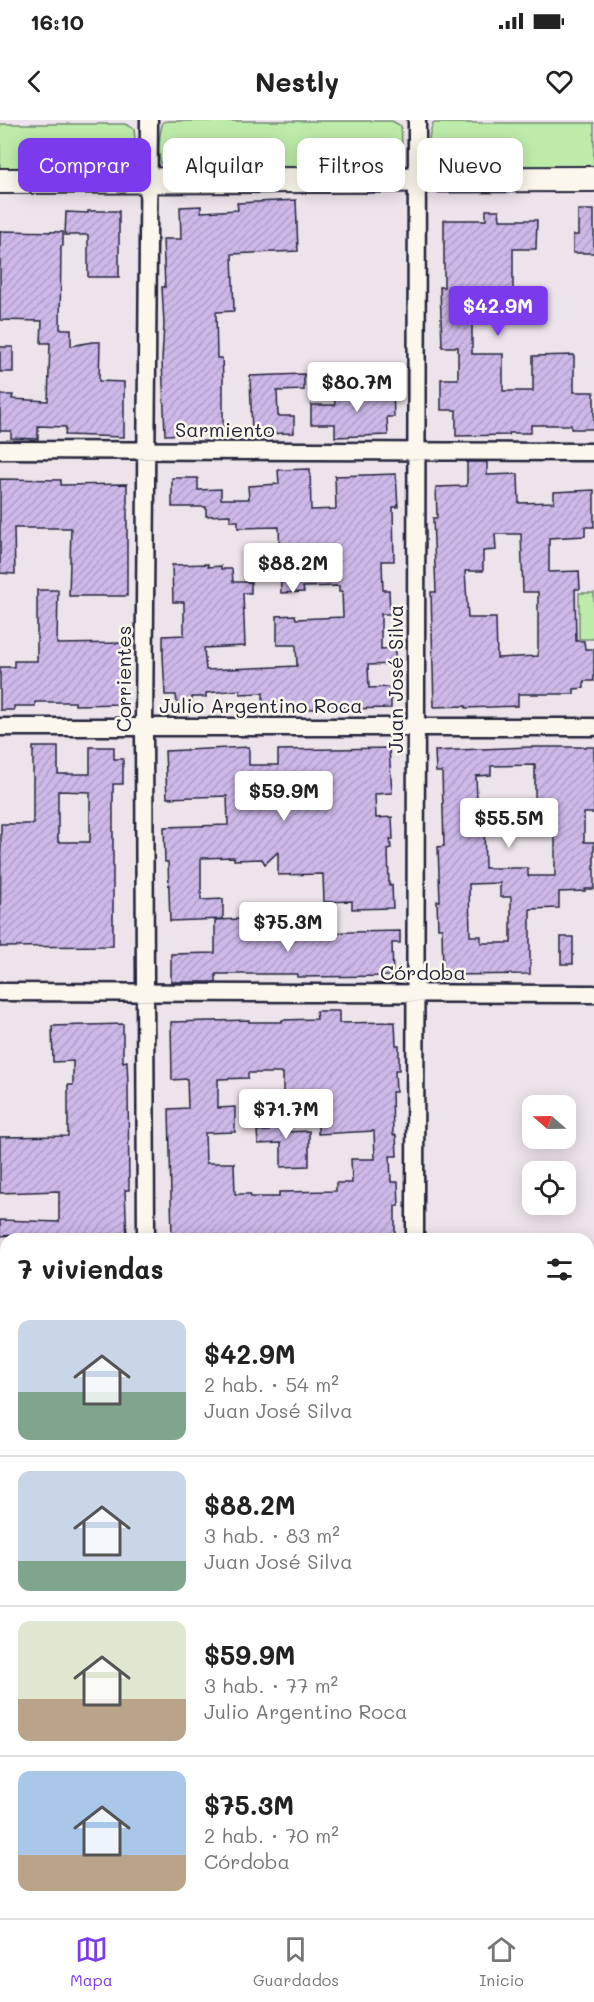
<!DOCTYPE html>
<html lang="es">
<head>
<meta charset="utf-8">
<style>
  body { margin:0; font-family:Mali,sans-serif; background:#f2f2f2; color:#222; height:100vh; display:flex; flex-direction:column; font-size:22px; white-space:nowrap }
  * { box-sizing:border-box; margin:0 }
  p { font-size:20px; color:#767676 }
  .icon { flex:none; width:33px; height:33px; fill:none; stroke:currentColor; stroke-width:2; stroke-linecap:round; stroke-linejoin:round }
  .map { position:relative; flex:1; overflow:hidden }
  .sheet { position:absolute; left:0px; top:1113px; width:594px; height:686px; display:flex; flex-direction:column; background:#fff; border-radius:18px 18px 0 0; box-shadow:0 3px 15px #0003 }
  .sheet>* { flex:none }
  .guide { position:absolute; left:18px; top:18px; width:558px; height:54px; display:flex; gap:12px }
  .needle { width:39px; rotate:290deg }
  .buttons { position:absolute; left:522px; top:975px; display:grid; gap:12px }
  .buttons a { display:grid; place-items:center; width:54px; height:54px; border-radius:12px; background:#fff; box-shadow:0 3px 15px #0003; font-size:30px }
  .price { position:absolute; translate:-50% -51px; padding:0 14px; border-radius:6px; background:#fff; color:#222; font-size:20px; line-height:39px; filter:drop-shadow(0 2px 3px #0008) }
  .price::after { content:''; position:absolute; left:50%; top:36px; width:18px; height:14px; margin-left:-9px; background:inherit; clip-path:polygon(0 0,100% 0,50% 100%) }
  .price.on { background:#7c3aed; color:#fff }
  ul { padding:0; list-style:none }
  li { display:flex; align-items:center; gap:18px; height:150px; padding:0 18px }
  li+li { border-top:2px solid #e0e0e0 }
  li span { display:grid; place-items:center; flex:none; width:168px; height:120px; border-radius:12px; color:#555 }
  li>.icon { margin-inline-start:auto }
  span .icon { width:72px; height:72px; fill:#fffc; stroke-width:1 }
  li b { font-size:26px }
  h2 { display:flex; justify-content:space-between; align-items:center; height:72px; padding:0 18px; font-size:26px }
  .pill { padding:0 21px; border-radius:12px; background:#fff; box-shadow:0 3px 15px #0003; font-size:21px; line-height:54px }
  .pill.on { background:#7c3aed; color:#fff }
  .status { display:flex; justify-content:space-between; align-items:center; height:42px; padding:0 30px; background:#fff; direction:ltr }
  .status svg { height:16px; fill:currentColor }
  header { display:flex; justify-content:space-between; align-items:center; height:78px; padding:0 18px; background:#fff; font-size:27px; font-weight:700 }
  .dock { display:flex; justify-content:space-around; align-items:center; height:84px; border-top:2px solid #e0e0e0; background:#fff; font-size:16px; color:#767676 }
  .dock a { display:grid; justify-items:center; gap:3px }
  .dock .on { color:#7c3aed }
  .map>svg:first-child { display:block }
</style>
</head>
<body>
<div class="status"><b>16:10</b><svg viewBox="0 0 49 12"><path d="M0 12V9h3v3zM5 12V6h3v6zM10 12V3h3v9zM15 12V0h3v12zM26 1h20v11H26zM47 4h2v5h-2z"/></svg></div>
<header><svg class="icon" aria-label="back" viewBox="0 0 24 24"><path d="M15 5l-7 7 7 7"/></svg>Nestly<svg class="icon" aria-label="heart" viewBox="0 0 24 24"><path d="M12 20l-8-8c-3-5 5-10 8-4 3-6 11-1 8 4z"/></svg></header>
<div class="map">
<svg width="594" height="1798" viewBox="0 0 594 1798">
  <defs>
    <pattern id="building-hatch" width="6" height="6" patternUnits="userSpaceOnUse" patternTransform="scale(1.5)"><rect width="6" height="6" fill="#cdb8e8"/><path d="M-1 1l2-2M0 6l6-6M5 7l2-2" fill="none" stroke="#b09ec8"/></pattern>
  </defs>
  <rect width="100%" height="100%" fill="#ede4eb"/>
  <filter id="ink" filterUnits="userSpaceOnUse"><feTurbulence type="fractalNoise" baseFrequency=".0167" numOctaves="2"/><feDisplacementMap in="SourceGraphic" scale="12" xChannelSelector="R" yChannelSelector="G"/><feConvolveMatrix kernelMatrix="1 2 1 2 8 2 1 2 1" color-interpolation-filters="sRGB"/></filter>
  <g filter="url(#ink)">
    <path fill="#bdecaa" stroke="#708772" stroke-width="1.5" d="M168,1H392L401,6L403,41L399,48L169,52C167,49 163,48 162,45C156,37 160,11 163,2Z
      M433,3H594V54L439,53C437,51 434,50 432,47C425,37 429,14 433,3Z
      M0,4H125L134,9L137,43L132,51L0,55Z
      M579,473H594V519H579Z"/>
    <path fill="url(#building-hatch)" stroke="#22223b" stroke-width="1.5" fill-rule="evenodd" d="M296,80L298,131L232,134L234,191L216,192L217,238H222L223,259V313L165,315L162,240L164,204L162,167H165L163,119H181L180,87L201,86V92L238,90L237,83Z
      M486,90H499L500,100H537L536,129H513V203H472V234H503V271H533V236L574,235V272H594V309H571V305H531V313H509V315L456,316V290H441V259H458V227H442L440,167H444V100H486Z
      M578,90H594V133H573V115H578Z
      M88,91H119V157H88V115H65L66,92L88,93Z
      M0,111L63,112V126H61L60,209H71V226L92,222H100L99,261L124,262V317L65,315L66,307L38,306V319L11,318V311H0V275H13L12,279L48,281L50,223H41L42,201L0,200Z
      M0,227H13V252H0Z
      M304,254V270L277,271L278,296H294V313L252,314L250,256Z
      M349,269V272L393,271L394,297H387L388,315L335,317V304H311V285H335L334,270Z
      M467,342H487V355L518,354L519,383L554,382V372L594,370V407H585V416L549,418V452L579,451L580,469H575L576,521H584L585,529H594V561H584V568L574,569V574H518V586L466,588V586L434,587L431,472H436L433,398H437L436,367L467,366ZM495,414H521L523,472H538V536L497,538L496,498H468L465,451H483V431L496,430Z
      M310,349L311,390L336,389L335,356L396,354L398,387H393L394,441H382L383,470H389L390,494H381V529L395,528V544L368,545L369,568L391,567V588L345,589V588L309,589V586L263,587V573L240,574V570L206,573V577H192V583L177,584L176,575H165L163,535V516L184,515V482H173L172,445L208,444V447L221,446V449H232L233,462H251V473H243L245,526L204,528L206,550L297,546L296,525H277V496L295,495L296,499L343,497L342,471L339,472V466L303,467L304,472L281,473L279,407L238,408V401H230V395L206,396V387H172V358H198V370L221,369V379H249L248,366L279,364L278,350Z
      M0,359L61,360V365L127,364V476H69L71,408H14L15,454L0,453Z
      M37,470H58L57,524L123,523V539H120L121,584L75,585V582H35V586H14V590H0V547H14V541H37Z
      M33,627H58V654H90V627H114V639H123V664H113V826L0,827L1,704H33ZM58,671L90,672V722H58Z
      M249,627V645H278V630L389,628L392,673L375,674L376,698L392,697L393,719H390L391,728L388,729L389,765H392L393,788L352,789V781L324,782L323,754L278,755V732L265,744L262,739L234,740V737L201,738V780L223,779V799L170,801L168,742H165L164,707L228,705L227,676L167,678L165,631Z
      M528,627H594V693H584V722H594V769H585V771L559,772V788L530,789V854L443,855L442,808H438L437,781H440L438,727L444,726L442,652H436L435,631ZM535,645V705H555V756H528V748H485L484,703L478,704L476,656L491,655V646ZM500,763V777H511V823H481V816H470L469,764Z
      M282,798H307V813L400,811V823H392L393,856L297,857V854H216V862H171V834L215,833V800L241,799V807L282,806Z
      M561,817H573V844H561Z
      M316,891H339V903L395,902L396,925H399V950H395L396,972H392L393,1015H396L397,1036H390L391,1062H398L399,1086H395V1119H172L169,989L188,988L187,959L172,960L171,902L249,900V902H282V900L317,899ZM248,953H283V981H318V1014L374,1011L375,1039H351L352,1063H336V1071L279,1072V1077H251L250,1074H235L234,1043H206L205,1013L235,1012V987L218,988V959L248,958Z
      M123,904V942L127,941L128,964L129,1070H125L127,1119H14V1115L0,1116V1100L59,1102V1071L0,1073V1017L68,1016V965H73V941L53,942L52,906Z
      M269,985H283V1012L309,1011V1046L281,1047V1023L258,1024L257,1011H269Z"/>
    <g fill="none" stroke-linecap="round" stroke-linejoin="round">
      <g stroke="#22223b" stroke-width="21">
        <path id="minor" d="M0,330L594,332
          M0,607H594
          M0,872L594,874
          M146,1119L144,606L149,0
          M415,1119L417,0
          M0,1148H6
          M588,1149H594
          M0,1419H6
          M588,1421H594
          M0,1684H6
          M588,1685H594
          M146,1798V1792
          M413,1798V1792"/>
      </g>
      <g stroke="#22223b" stroke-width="28">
        <path id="secondary" d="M0,61L594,59"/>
      </g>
      <use href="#minor" stroke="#fbf7ec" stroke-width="16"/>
      <use href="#secondary" stroke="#fbf7ec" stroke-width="24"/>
    </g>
  </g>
  <g text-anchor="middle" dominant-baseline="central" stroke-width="5" stroke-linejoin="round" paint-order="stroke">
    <g font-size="20" fill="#22223b" stroke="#fbf7ec">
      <text x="225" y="309">Sarmiento</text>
      <text transform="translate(123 559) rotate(-90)">Corrientes</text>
      <text transform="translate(395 559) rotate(-90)">Juan José Silva</text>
      <text x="261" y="585">Julio Argentino Roca</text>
      <text x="423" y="852">Córdoba</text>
    </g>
  </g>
</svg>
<div class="buttons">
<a><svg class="needle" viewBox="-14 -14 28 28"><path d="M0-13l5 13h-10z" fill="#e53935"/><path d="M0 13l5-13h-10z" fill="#767676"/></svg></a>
<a><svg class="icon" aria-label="locate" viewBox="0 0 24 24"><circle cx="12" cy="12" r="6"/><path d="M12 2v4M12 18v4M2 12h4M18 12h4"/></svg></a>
</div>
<b class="price on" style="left:498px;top:217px">$42.9M</b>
<b class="price" style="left:357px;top:293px">$80.7M</b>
<b class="price" style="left:293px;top:474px">$88.2M</b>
<b class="price" style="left:284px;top:702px">$59.9M</b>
<b class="price" style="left:509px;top:729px">$55.5M</b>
<b class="price" style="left:288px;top:833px">$75.3M</b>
<b class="price" style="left:286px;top:1020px">$71.7M</b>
<div class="guide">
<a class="pill on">Comprar</a>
<a class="pill">Alquilar</a>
<a class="pill">Filtros</a>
<a class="pill">Nuevo</a>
</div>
<section class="sheet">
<h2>7 viviendas<svg class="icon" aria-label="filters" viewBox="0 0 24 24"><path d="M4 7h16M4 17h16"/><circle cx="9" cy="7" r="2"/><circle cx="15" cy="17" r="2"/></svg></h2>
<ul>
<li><span style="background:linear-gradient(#c9d6e8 60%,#7fa58c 0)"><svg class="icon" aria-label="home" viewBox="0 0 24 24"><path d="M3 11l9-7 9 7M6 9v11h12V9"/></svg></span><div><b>$42.9M</b><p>2 hab. · 54 m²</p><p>Juan José Silva</p></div></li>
<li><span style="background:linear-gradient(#c9d6e8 75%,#7fa58c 0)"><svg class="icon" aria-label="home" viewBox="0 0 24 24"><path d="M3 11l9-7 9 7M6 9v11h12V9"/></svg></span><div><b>$88.2M</b><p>3 hab. · 83 m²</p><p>Juan José Silva</p></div></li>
<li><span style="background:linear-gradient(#dfe7d0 65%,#b9a48a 0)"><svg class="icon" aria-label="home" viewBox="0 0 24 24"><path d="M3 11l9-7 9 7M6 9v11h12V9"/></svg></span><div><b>$59.9M</b><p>3 hab. · 77 m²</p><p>Julio Argentino Roca</p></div></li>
<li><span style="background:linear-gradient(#a9c7e8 70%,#b9a48a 0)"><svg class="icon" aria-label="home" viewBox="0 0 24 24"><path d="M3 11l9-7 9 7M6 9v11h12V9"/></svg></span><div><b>$75.3M</b><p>2 hab. · 70 m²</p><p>Córdoba</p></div></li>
</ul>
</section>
</div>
<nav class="dock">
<a class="on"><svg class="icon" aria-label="map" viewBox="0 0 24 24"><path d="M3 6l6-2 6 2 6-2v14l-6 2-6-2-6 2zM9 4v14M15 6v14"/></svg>Mapa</a>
<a><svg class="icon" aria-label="saved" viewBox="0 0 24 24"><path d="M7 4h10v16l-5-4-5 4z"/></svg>Guardados</a>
<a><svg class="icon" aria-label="home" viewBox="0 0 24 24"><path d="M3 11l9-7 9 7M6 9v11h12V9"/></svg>Inicio</a>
</nav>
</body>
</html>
